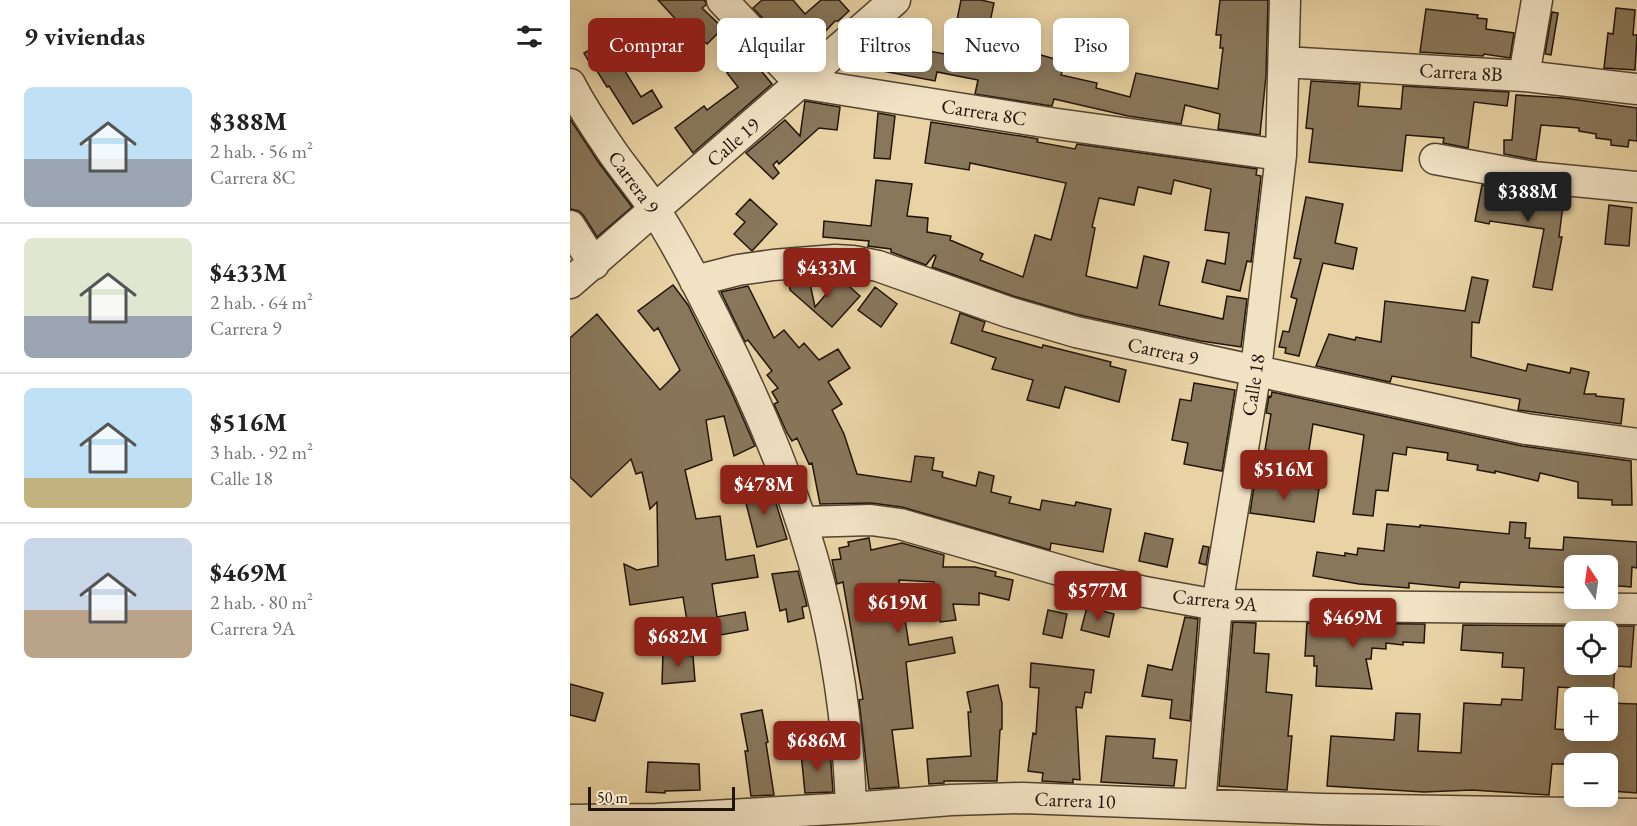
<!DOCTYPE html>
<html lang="es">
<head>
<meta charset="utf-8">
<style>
  body { margin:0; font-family:"EB Garamond",serif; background:#f2f2f2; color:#222; height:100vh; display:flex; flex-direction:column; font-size:22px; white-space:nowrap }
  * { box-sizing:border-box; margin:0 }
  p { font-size:20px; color:#767676 }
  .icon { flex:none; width:33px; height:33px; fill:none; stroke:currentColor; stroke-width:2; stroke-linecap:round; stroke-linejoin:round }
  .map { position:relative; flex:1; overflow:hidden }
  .drawer { display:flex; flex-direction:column; background:#fff; width:570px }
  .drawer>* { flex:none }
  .guide { position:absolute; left:18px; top:18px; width:570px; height:54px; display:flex; gap:12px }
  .needle { width:39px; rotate:347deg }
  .tools { position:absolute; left:994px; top:555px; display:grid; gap:12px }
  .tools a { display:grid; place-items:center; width:54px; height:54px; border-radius:9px; background:#fff; box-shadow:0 3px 15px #0003; font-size:30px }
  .scale { position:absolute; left:18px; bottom:15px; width:147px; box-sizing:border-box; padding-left:6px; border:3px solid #21140b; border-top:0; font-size:16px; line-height:21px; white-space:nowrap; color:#21140b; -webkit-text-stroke:4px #f1e2c4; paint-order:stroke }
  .price { position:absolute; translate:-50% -51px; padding:0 14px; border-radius:6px; background:#8f2418; color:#fff; font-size:20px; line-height:39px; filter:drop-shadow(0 2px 3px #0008) }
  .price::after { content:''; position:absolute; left:50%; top:36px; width:18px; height:14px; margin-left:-9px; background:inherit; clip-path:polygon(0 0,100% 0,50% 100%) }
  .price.active { background:#222; color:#fff }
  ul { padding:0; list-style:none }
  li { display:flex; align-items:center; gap:18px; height:150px; padding:0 24px }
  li+li { border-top:2px solid #e0e0e0 }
  li span { display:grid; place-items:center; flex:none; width:168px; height:120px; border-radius:9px; color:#555 }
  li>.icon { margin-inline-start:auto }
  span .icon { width:72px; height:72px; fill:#fffc; stroke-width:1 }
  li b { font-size:26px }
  h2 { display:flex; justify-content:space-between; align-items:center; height:72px; padding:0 24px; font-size:26px }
  .tag { padding:0 21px; border-radius:9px; background:#fff; box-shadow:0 3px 15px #0003; font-size:21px; line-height:54px }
  .tag.active { background:#8f2418; color:#fff }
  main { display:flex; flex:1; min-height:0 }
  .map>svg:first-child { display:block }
</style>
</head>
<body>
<main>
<section class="drawer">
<h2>9 viviendas<svg class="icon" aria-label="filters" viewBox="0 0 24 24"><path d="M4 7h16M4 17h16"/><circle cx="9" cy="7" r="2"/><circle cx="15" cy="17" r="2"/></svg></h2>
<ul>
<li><span style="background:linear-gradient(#bfe0f5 60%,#9aa5b1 0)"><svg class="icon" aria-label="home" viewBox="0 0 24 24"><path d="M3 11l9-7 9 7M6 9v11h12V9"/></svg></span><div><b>$388M</b><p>2 hab. · 56 m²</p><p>Carrera 8C</p></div></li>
<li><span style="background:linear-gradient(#dfe7d0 65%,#9aa5b1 0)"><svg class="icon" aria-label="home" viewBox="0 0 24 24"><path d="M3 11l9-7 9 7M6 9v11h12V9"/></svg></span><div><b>$433M</b><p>2 hab. · 64 m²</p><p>Carrera 9</p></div></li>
<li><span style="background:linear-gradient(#bfe0f5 75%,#c2b280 0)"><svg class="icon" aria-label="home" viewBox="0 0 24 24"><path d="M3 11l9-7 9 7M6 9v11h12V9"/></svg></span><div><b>$516M</b><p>3 hab. · 92 m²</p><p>Calle 18</p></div></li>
<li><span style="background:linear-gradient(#c9d6e8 60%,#b9a48a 0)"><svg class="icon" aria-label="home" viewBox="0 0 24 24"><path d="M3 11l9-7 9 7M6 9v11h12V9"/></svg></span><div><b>$469M</b><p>2 hab. · 80 m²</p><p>Carrera 9A</p></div></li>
</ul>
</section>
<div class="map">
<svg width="1067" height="826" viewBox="0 0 1067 826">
  <rect width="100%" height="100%" fill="#e9d3a4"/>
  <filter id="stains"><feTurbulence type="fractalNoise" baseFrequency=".00333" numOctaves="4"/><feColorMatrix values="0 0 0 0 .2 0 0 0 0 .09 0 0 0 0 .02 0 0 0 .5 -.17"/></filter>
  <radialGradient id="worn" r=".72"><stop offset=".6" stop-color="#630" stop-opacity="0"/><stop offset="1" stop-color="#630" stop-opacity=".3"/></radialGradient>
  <path fill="#89775b" stroke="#21140b" stroke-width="1.5" d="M88,0H135L136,5L132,8L153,28L137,44L115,24L112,26Z
    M192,0H223L235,14L251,0H269L279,11L268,21H265L230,58L183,8Z
    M391,0H411L424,3L413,55L429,58V60L460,68L464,53L495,62L491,75L527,83L526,88L560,97L566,73L648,89L653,48H650L651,35H646L650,0H698L696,76L690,135L648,129L650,114L615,105L611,124L558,116L484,99L482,106L405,94L408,80L367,72L365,81L291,67L294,49L305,41L380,55Z
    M1046,8L1065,10L1063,35H1067L1065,70L1034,68L1038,33L1043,34Z
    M856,9L908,15L907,18L917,19L916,29L944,33L940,58L914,54L913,56L850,52Z
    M982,12L988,13L981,55L975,54Z
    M44,37L51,51L45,55L71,97L82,90L92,107L63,124L39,86L37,87L24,66L22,67L14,53Z
    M179,56L202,84L123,153L105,128L134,106L137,110L168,87L157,73Z
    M741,81L790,84L788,106L831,109L833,86L939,92L937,106L904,102L898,148L873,143L874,138L836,135L832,171L739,162L743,129L736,128Z
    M946,95L994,98L1067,108V141L1059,140L1058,147L1041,145V140L1026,138V134L1009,131V128L971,125L966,160L934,154V140H942Z
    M235,101L270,107L267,130L249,128L209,164L207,161L203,165L209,173L203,179L176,153L215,120L230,136Z
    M308,113L325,116L320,159L304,158Z
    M0,119L29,163L62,207L27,237L14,216L9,211L0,209Z
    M361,122L463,138L468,139L467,142L505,149L507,144L687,169L686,175L691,176L682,255L681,262L677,261L670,291L632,282L637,260L655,264L659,233L635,230L641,189L604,180L601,194L568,187L564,205L529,198L522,227L525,228L516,276L567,288L574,256L599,262L589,305L653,319L657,296L677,299L671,347L631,341L546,323L505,314L443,296L362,267L366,256L364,255L356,265L321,252V249L298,246L299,241L253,237L254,221L301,226L306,180L342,184L337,216L358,218L357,232L381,236L380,240L413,254L410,260L453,277L465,235L481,240L496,183L400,163L399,170L355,163Z
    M912,185L960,194L994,197L989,237H992L982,290L963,287L974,229L920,221L919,224L905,221Z
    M736,197L773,204L765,243L787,248L783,269L753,263L729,356L715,353L716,348L709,347L713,331L719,332L727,299L721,297L731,259L724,258Z
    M180,199L207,224L182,251L164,234L175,222L166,214Z
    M1039,205L1062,208L1059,246L1035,244Z
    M902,277L918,280L909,323L902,322L901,357L956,371L958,364L1000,373L1001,368L1019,372L1014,394H1026V396L1054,399L1051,424L948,410L950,399L822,376L820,382L746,366L759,334L785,340L786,337L811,342L815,301L895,311Z
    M270,278L290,296L262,327L220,290L219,281L239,279L245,307Z
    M103,285L118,305L161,391L185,446L164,456L154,416L136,420L142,460L115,470L126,519L150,516L156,560L184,555L188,577L142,584L147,617L175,612L178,630L139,637L142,646L121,651L117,634L119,633L113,597L60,605L54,564L67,570L88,566L87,502L80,509L72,472L66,474L61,459L21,497L0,477V338L27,314L90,390L110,370L88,328L84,331L68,311Z
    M178,286L204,338L214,330L229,348L234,343L249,360L268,349L280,368L258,382L272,404L262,410L274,434L287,474L341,482L345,456L364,458L362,470L373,472L372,477L406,486L409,472L424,476L421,492L441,497L439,503L470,510L472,500L505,506L506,502L541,509L533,552L481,543L480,550L332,507L301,503L250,504L242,463L239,464L227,438L222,441L217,433L204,404L208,402L202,392L208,388L197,375L202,371L178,340L175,342L151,292Z
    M305,287L327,304L311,327L288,310Z
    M390,313L415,322L412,331L472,348L473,345L541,362L540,366L556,370L549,402L495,387L489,408L457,400L463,380L422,369L426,358L381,343Z
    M624,383L665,390L652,471L614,464L618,443L602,440L610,399L621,401Z
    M702,392L952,446L1061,461L1062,505H1042V500L1008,498V482L970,473L968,481L925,471V473L907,470L908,465L877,460L878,453L837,447L836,455L823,453L818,491L806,490L803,516L783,514L794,435L743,424L738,456L695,450L701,414L696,413L699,396L701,397Z
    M685,480L749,489L744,522L680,513Z
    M200,484L217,539L187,547L173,491Z
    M940,522L956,523L955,538H960L959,548L993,550L994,537L1067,542V568L1062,567L1061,587L1038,585V566H1005V588L890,582L889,588L839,583V588L789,584L743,576L747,552L775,556V553L787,555L788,548L814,551L817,524L850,527V525L939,534Z
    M575,533L603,539L597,567L569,561Z
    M299,538L301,550L332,543L374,555L373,567H405L426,572L425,576L443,580L439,600L409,593V605L383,604L386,620L370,622L364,582L329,580L339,645L382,637L385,653L336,662L343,728L322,730L329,787L299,789L289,700L293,699L273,582L267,584L262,560L271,559L269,548L279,546L278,542Z
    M633,546L639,547L636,565L629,563Z
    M228,571L237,606L232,607L234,618L218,622L216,609L210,611L202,574Z
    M517,607L544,614L539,637L511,630Z
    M478,610L497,614L492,638L473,634Z
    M615,617L628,619L620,721L600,718L602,700L572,696L578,665L602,670Z
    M663,622L686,623L684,653L699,654L696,692L722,695L718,736H722L717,790L649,786Z
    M737,623L855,624L854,643L833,642V645L816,643V649L802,648L801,659H796L802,689L746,686L747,666H744V656H735Z
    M893,625L1005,626V664H1038V626H1064L1061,667L1045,666L1043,698H1021V689L988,687L985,729L1032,732L1038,730V703L1067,704V793L1042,791V787H1038V764H982L979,795L902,790L854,792L757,786L761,736L824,740L826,713L850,714L848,751L891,753L894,703L931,705L932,699L952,700L954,668L932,667L933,653L891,650Z
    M93,652L123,656L125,681L92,684Z
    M461,663L524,670L521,693L515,692L512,708L506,707L510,780L503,779V783L472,781L473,773L458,771L463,733L466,734L469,688L460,687Z
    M0,684L33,693L25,721L0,715Z
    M428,685L432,703V729L430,730L427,781H374V783L359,784L357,759L401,756L398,712H401L397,692Z
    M192,710L198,742L196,743L204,795L181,796L175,751H178L171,714Z
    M536,736L585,739L583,758L607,760L604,786L531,782Z
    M260,750L263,792L235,793L231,753Z
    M78,762L129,764L130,790L95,791V793L76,792Z"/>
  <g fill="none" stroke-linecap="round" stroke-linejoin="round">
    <g stroke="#534431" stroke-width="33">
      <path id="minor" d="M152,0L230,83L487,124L711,155
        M714,62L954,76L1067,89
        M954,76L967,0
        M0,84C12,108 28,131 43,153C57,173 73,191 86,212C109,247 128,286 147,323C229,484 275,627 281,808
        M865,159L963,177L1067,187
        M0,226L24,264
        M125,281L168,270L203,265L265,260L283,261L308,266L438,312L506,332L956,429L1067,444
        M0,283L325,0
        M233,522L301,520L330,524L520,579L575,592L647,605L1067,609
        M630,804L647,605L686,370L711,155L715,0
        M0,820L87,819L281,808L381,800L452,798L752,809L1067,814"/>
    </g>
    <use href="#minor" stroke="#f1e2c4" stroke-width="30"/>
  </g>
  <g text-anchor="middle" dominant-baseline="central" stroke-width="4.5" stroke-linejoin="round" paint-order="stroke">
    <g font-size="20" fill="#21140b" stroke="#f1e2c4">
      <text transform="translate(891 72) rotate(3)">Carrera 8B</text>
      <text transform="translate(414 112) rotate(9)">Carrera 8C</text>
      <text transform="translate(163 142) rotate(-41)">Calle 19</text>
      <text transform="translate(64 182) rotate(54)">Carrera 9</text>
      <text transform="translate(593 351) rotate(12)">Carrera 9</text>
      <text transform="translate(683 385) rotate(-81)">Calle 18</text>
      <text transform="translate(645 600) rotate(6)">Carrera 9A</text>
      <text transform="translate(505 800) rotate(2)">Carrera 10</text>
    </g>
  </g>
  <rect width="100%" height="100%" filter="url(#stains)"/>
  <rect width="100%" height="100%" fill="url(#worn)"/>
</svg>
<div class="tools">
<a><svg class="needle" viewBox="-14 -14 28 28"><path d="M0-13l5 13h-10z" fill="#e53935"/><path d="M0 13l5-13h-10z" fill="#767676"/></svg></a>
<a><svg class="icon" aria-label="locate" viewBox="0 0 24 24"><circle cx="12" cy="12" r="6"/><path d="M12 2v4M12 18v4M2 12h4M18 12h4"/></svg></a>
<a>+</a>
<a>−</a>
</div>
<div class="scale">50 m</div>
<b class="price active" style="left:958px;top:223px">$388M</b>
<b class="price" style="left:257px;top:299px">$433M</b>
<b class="price" style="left:714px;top:501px">$516M</b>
<b class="price" style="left:194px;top:516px">$478M</b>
<b class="price" style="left:528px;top:622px">$577M</b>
<b class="price" style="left:328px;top:634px">$619M</b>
<b class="price" style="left:783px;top:649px">$469M</b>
<b class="price" style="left:108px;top:668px">$682M</b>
<b class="price" style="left:247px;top:772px">$686M</b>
<div class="guide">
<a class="tag active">Comprar</a>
<a class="tag">Alquilar</a>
<a class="tag">Filtros</a>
<a class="tag">Nuevo</a>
<a class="tag">Piso</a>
</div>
</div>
</main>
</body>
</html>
